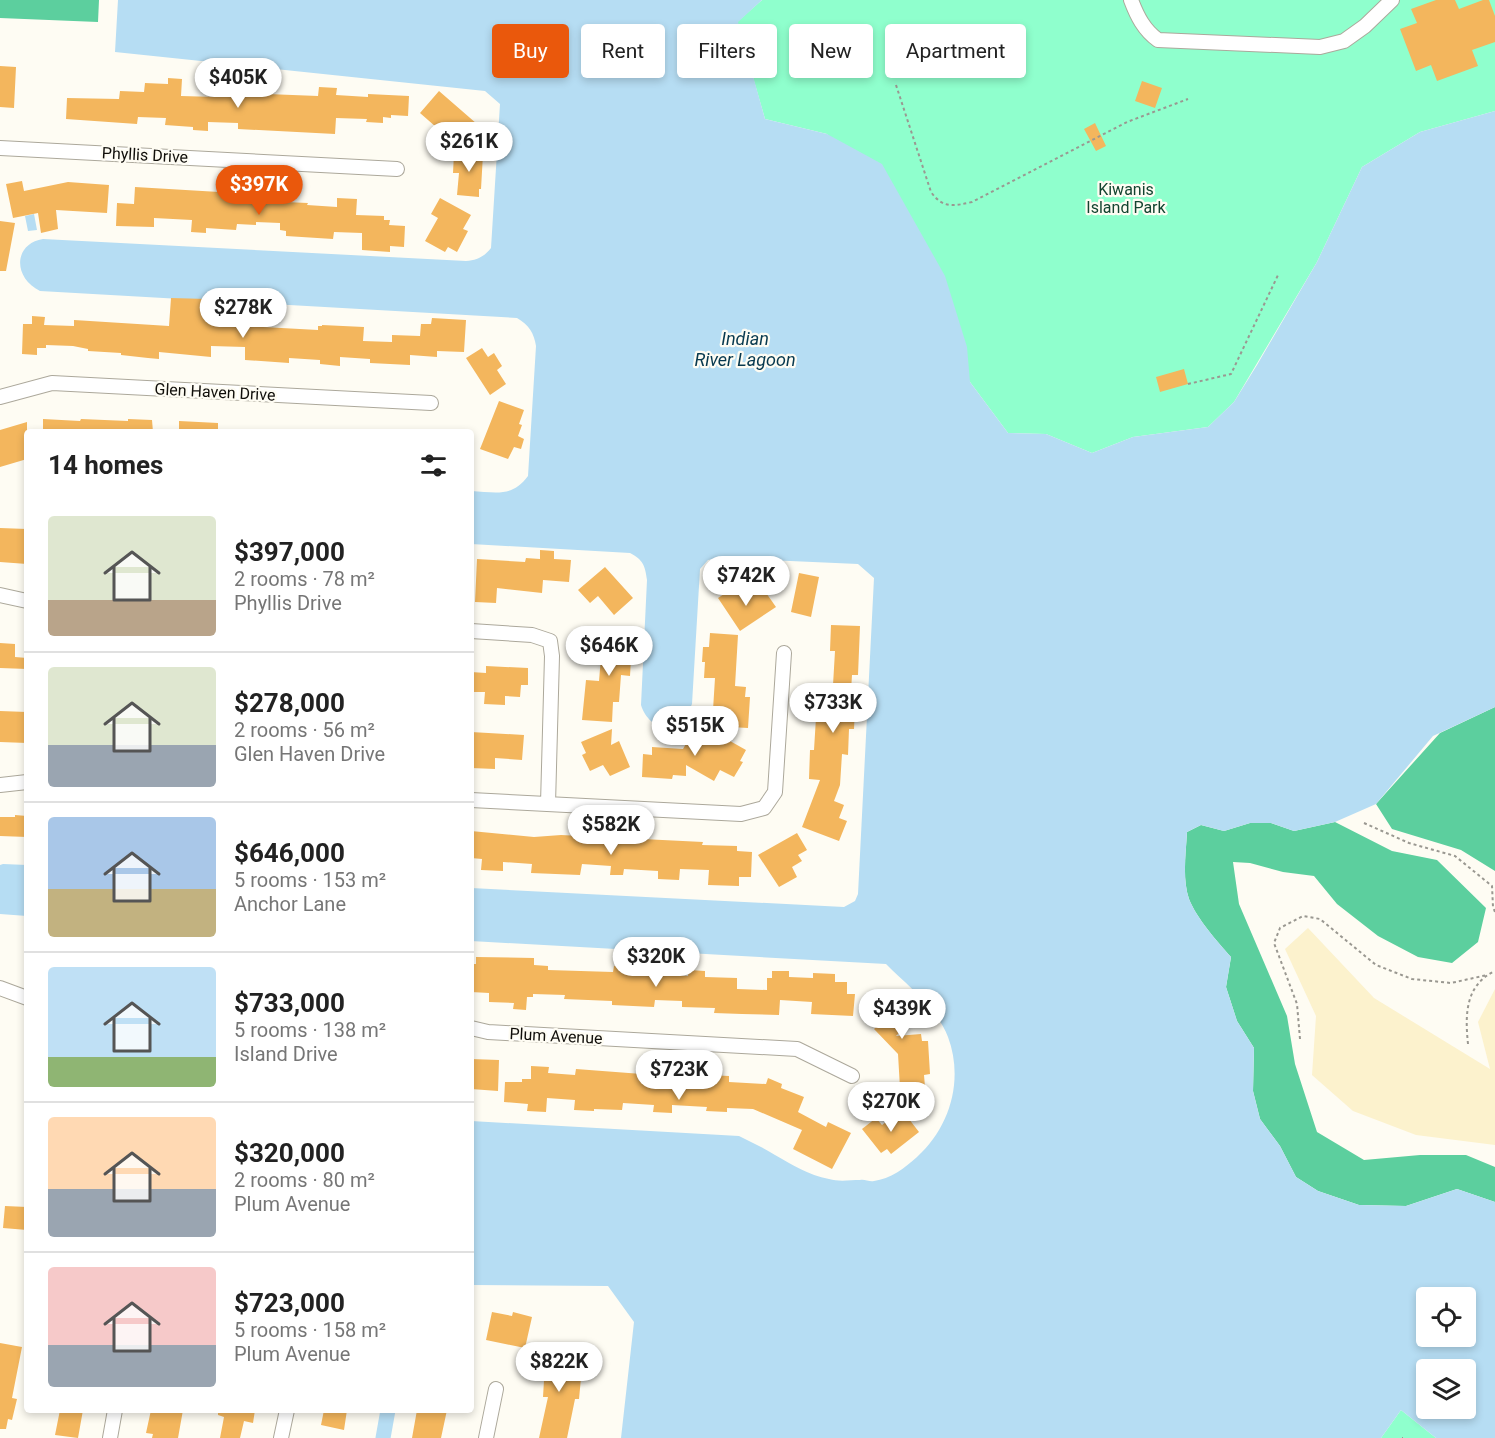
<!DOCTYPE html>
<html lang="en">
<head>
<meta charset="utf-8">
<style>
  body { margin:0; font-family:Roboto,sans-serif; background:#f2f2f2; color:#222; height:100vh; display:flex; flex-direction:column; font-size:22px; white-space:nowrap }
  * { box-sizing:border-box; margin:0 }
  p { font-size:20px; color:#767676 }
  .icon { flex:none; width:33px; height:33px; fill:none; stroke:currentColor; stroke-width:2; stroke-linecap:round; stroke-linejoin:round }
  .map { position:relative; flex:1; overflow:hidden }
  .side { position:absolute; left:24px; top:429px; width:450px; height:984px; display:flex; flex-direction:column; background:#fff; border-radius:6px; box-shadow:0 3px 9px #0003 }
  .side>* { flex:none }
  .guide { position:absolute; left:492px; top:24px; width:570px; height:54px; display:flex; gap:12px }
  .buttons { position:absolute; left:1416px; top:1287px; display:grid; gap:12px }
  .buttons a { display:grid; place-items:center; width:60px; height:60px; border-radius:6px; background:#fff; box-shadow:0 3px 9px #0003; font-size:30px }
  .price { position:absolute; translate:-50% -51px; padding:0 14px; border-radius:21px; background:#fff; color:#222; font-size:20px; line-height:39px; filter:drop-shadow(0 2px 3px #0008) }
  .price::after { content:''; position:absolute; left:50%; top:36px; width:18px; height:14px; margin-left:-9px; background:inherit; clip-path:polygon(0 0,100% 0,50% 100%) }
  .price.on { background:#ea580c; color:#fff }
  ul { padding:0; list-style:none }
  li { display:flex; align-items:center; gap:18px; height:150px; padding:0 24px }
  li+li { border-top:2px solid #e0e0e0 }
  li span { display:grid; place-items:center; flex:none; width:168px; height:120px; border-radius:6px; color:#555 }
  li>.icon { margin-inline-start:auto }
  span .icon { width:72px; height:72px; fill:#fffc; stroke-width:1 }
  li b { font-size:26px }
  h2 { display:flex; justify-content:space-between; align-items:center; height:72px; padding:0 24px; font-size:26px }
  .tag { padding:0 21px; border-radius:6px; background:#fff; box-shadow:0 3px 9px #0003; font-size:21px; line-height:54px }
  .tag.on { background:#ea580c; color:#fff }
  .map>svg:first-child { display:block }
</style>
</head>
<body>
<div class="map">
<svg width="1495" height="1438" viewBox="0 0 1495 1438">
  <rect width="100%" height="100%" fill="#fefcf3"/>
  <path fill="#8fffcd" d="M762,0H1495V111L1420,132L1362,167L1317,262L1234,402L1208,427L1133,437L1092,453L1046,434L1008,433L970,382L827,134L765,119L737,22Z
    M1401,1410L1436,1438H1381Z"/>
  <path fill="#5ccf9e" d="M0,0H99L98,22L0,18Z
    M1495,707V871L1461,850L1392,829L1376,804L1440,733Z
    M1335,822L1392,851L1437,860L1486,908L1478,942L1452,963L1418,957L1378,936L1337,904L1314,876L1283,872L1250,863L1233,862L1239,904L1287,1016L1295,1064L1317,1132L1364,1160L1420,1155H1466L1495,1167V1202L1457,1189L1406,1206L1359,1205L1318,1191L1296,1177L1280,1146L1260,1119L1253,1091L1254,1048L1237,1021L1226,987L1231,957C1217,941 1197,919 1189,899C1182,878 1186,853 1187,832L1201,825L1224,831L1250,823H1271L1294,831Z"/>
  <path fill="#fcf2cd" d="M1308,928L1374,998L1490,1069L1478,1022L1495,989V1145L1416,1135L1353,1111L1312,1075L1316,1016L1285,949Z"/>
  <path fill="#b6ddf3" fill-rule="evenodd" d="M118,0H762L738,22L765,119L827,134L882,164L945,276L967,347L970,382L1008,433L1046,434L1092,453L1133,437L1208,427L1234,402L1257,365L1317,262L1362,167L1420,132L1495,111V707L1433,736L1376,804L1335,822L1294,831L1271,823H1250L1224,831L1201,825L1187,832C1186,853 1182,879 1189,899C1197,919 1217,941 1231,957L1226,987L1237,1021L1254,1048L1253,1091L1260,1119L1280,1146L1296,1177L1318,1191L1359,1205L1406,1206L1457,1189L1495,1202V1438H1436L1401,1410L1381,1438H621L634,1322L608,1286L471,1285V1121L739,1136C751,1142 764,1148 775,1155C793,1165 808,1175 829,1179C839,1182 850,1180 860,1180C865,1179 869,1182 874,1181C890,1179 905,1168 917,1157C950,1127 964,1080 948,1037C937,1008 907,985 886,964L471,941V888L844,907L855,901L858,894L874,578L858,564L722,558L708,560L700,569L692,704C690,708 688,714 686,718C671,739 647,725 641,705L647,580C645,565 643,560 630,553L471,544V491C495,492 512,498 528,476L536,346C534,333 529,325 517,318L40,291C13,278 13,244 43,239L466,261C477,260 484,257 491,248L500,104L485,91L115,52ZM1426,1298H1466V1336H1426ZM1426,1370H1466V1408H1426Z
    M34,214L37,230L28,231L25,216Z
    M3,864L27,865V916L0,914V865Z"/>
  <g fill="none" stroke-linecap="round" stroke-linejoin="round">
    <path stroke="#b6ddf3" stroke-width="15" d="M383,1438L388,1410"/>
  </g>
  <path fill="#f3b65d" d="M1436,0H1455L1459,9L1483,0H1489L1495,16V42L1472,50L1478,66L1437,81L1431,65L1416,71L1400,29L1417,23L1411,9Z
    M834,36L860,43L857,57L830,50Z
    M0,66L16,67L14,108L0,107Z
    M168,78L182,79L181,96L216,97L217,86L234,87L233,95L267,96V94L318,96L319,87L337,88L336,95L368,97V94L409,96L408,116L391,115V118L383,117V123L366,122L367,119L336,118L335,134L238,129V123L208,122V131L193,130V127L165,125L166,118L138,117L137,124L66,119L67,98L119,99L120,91L144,92L145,83L168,84Z
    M1142,81L1162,88L1155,108L1135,101Z
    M439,91L477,124L452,152L431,133L436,127L420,113Z
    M1095,123L1106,146L1096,151L1084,129Z
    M454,153L483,154L481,189H479V197L457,195L459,173H453Z
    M22,181L24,191L68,182L109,185L107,213L56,210L58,229L41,233L38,213L13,218L6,184Z
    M135,187L236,193L235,201L264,202L265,194L285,196V202L308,203L307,205L337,207V198L357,199L356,215L384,216V220H390L389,225L405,226L404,247L390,246V252L362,250V233L334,232L333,239L286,236V231L280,230V223L256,222V225L237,224L236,230L206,228V233L191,232L192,220L154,218V227L116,226L117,203L134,204Z
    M440,198L471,215L463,229L468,231L457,252L448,247L445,252L425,241L438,218L431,214Z
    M0,221L15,223L6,271H0Z
    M171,298L207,299L206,315H213L212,324L252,326V317H264L263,327L318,330V326H322V325L364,327L363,341L392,342V335L420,336L421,324H431L432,318L466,320L464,352L437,351V357L410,355V365L370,363V359L340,357V366L320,364V360L289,358V363L245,360V347L211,346V357L159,352V359L148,358L121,355V353L88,351V349L73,346L46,345V348H37V355L22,354L23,324H32V316L45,317L44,325L74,326V320L169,326Z
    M482,348L488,357L494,353L502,366L497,370L506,384L490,395L466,358Z
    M1184,369L1188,384L1160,392L1156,377Z
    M499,401L524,410L519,424L522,425L518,436L524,439L521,449L514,447L508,459L480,449Z
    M43,419L80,421L81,419L128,421V419L152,420L153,432H43Z
    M179,421L218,423V432H179Z
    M27,422V459L0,467V430Z
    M0,528L27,529V564L0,562Z
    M540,550L554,551V559L571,560L569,582L543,580L542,593L497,588L496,603L475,602L477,559L525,562L526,558L540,559Z
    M605,567L633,598L614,615L598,596L590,603L578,590Z
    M799,573L819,577L811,617L791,612Z
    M736,586L743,597L753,590L756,595L764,590L776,607L740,631L718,598Z
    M831,625L860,626L858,675H852L850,707L855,708L854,729H849L848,755L842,754L840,785L834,801L844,805L839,818L847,821L839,841L802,827L820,780L809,779L810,750H814L818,685H833L835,651H830Z
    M710,633L738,635L735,686L746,687L745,697H750L748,728L712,726L715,678H704L705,662H702L703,647H709Z
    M603,634L638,636L637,659H631L630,676L621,675L619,702H613L612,722L582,720L586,680L599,681Z
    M0,643L15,644V657L27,658V669L0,668Z
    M486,666L528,668V685H521L520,697L505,696V705L484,704L485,692H471V672L486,673Z
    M0,711L27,712V743L0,742Z
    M698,723L746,750L740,761L743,762L734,777L720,770L714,781L686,765V776L673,775L672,779L642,777L643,754L652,755V747L683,749Z
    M612,729L611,745L619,741L630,767L610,776L603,765L590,771L582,755L586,753L581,742Z
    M471,732L524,735L522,760L495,758V769L471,768Z
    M15,815L27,816V837L0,836V817H15Z
    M471,831L534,837L561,835L703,842L702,845L737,846V851L752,852L751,877H739V886L708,885L709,870L680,869L679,880L658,879V871L624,869L623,875H610L611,866L582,864L580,875L531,873L532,864L503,862V871L481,870L482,859L471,858Z
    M797,833L807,850L798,855L802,861L792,867L797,877L779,887L758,855Z
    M476,957L534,958V965L548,966V970L613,972L614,966L656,968V974L688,976L689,970L705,971V977L737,978V989L767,990V978H772V971H789V977L813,978V973L835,974V982H847V994H855L853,1016L811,1014L812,1002L780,1000L779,1015L742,1014L714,1013L715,1008L682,1007V1001L655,1000L654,1007L612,1005V1001L564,999L565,995L533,994V997H527L526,1010L513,1009L514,1003L489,1002V993L471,992V964H476Z
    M888,989L915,1017L896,1036L921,1034L922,1041H928L930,1074L924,1075L925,1087L900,1088L898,1054L874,1029L886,1018L874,1017L867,1010Z
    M471,1059L499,1060L498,1091L471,1089Z
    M531,1066L549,1067L548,1073L575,1075L576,1069L655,1075V1073L676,1074L675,1078L708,1080V1075L729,1076V1082L766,1084L768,1078L782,1084L781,1088L804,1097L798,1112L826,1127L828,1122L851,1133L832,1169L793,1149L802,1130L753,1109L727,1108V1112L706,1111L707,1107L672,1105V1113L653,1112L654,1105L623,1103L622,1110L594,1109V1111L574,1110L575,1100L547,1098L546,1112L527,1111L528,1104L504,1102L505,1082H522V1079H531Z
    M902,1110L919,1132L891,1154L887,1149L881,1153L862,1129L876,1118L882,1125Z
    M5,1206L27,1207V1230L3,1228Z
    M492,1312L512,1316L513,1312L532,1317L525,1348L486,1340Z
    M0,1343L22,1347L12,1398L17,1399L12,1420L8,1419L6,1429H0Z
    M546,1347L574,1351L572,1377L581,1378L579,1399H575L567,1438H539L548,1397H543Z
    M60,1410H83L78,1438L55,1435Z
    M151,1410H183L178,1438H152L153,1434L146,1433Z
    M218,1410H255L253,1423L244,1421L240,1438H220L224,1417L218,1415Z
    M324,1410H347L344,1430L321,1425Z
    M417,1410H447L441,1438H412Z"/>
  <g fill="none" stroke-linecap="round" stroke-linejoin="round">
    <g stroke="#aca89b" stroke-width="16">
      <path id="minor" d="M1131,0C1137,16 1144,30 1158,40L1320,47L1344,41L1365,26L1392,0
        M0,148L397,169
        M0,397L52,383L431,403
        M0,595L27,601
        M471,631L532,635L550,641L552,656L548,804
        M0,785L27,782
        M471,800L741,814L764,808L775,792L784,653
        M0,988L27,998
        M471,1028L488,1032L797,1049L852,1076
        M110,1438L115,1410
        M281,1438L287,1410
        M486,1438L496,1389"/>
    </g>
    <path stroke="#9a9891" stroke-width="2" stroke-dasharray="3 3" stroke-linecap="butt" d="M896,85L931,192C943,209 954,206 972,202L1127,122L1188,99
      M1188,384L1231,374L1279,273
      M1364,823L1409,843L1455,856L1492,886L1493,907L1495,912
      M1300,1039L1297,1004L1274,943L1280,928L1303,916L1320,919L1376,965L1412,979L1451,983L1487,975
      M1468,1044C1465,1015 1465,985 1495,971
      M1402,1438H1403"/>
    <use href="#minor" stroke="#fff" stroke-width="14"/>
  </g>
  <g text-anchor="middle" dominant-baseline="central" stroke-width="4.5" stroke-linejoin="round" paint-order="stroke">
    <g font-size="16" fill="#100e0a" stroke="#fefcf3">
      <text transform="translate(145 155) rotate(3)">Phyllis Drive</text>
      <text transform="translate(215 392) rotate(3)">Glen Haven Drive</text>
      <text transform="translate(556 1036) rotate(3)">Plum Avenue</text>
    </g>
    <g font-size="16" fill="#134430" stroke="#fefcf3">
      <text x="1126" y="189">Kiwanis<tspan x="1126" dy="18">Island Park</tspan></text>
    </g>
    <g font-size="18" font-style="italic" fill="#07394f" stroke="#fefcf3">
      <text x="745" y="338">Indian<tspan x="745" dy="21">River Lagoon</tspan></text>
    </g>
  </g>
</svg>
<div class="buttons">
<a><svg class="icon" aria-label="locate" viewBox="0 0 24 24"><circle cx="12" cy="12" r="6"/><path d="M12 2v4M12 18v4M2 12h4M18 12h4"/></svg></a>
<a><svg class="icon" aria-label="layers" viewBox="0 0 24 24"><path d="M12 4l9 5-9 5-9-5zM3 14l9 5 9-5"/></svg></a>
</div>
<b class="price" style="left:238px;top:109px">$405K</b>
<b class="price" style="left:469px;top:173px">$261K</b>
<b class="price on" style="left:259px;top:216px">$397K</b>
<b class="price" style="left:243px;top:339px">$278K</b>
<b class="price" style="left:746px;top:607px">$742K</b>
<b class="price" style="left:609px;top:677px">$646K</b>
<b class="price" style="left:833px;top:734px">$733K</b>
<b class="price" style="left:695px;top:757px">$515K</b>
<b class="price" style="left:611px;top:856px">$582K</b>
<b class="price" style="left:656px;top:988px">$320K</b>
<b class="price" style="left:902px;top:1040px">$439K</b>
<b class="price" style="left:679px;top:1101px">$723K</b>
<b class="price" style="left:891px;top:1133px">$270K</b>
<b class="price" style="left:559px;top:1393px">$822K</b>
<div class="guide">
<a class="tag on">Buy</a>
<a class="tag">Rent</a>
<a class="tag">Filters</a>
<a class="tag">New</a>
<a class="tag">Apartment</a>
</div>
<section class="side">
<h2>14 homes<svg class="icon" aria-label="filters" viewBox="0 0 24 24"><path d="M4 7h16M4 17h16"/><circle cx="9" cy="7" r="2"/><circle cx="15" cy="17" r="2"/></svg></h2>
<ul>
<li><span style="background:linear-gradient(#dfe7d0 70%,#b9a48a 0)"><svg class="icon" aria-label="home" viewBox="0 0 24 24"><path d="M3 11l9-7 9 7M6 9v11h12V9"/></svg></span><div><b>$397,000</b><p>2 rooms · 78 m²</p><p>Phyllis Drive</p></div></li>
<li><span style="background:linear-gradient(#dfe7d0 65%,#9aa5b1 0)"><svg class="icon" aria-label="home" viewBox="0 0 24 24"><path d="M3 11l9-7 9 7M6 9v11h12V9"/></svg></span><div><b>$278,000</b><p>2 rooms · 56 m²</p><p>Glen Haven Drive</p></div></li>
<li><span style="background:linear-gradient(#a9c7e8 60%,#c2b280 0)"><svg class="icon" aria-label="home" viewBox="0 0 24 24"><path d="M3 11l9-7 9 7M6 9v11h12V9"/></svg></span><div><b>$646,000</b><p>5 rooms · 153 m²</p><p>Anchor Lane</p></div></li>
<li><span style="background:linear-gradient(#bfe0f5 75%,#8fb573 0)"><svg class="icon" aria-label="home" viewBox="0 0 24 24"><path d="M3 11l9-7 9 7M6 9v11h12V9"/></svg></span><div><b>$733,000</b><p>5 rooms · 138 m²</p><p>Island Drive</p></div></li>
<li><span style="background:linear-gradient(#ffd9b3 60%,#9aa5b1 0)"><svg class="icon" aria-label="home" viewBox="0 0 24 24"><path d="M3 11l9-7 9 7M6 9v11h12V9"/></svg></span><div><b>$320,000</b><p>2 rooms · 80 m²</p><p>Plum Avenue</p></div></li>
<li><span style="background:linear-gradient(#f6c9c9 65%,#9aa5b1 0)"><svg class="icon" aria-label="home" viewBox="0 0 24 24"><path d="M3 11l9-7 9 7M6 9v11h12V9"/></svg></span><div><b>$723,000</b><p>5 rooms · 158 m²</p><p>Plum Avenue</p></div></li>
</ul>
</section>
</div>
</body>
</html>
